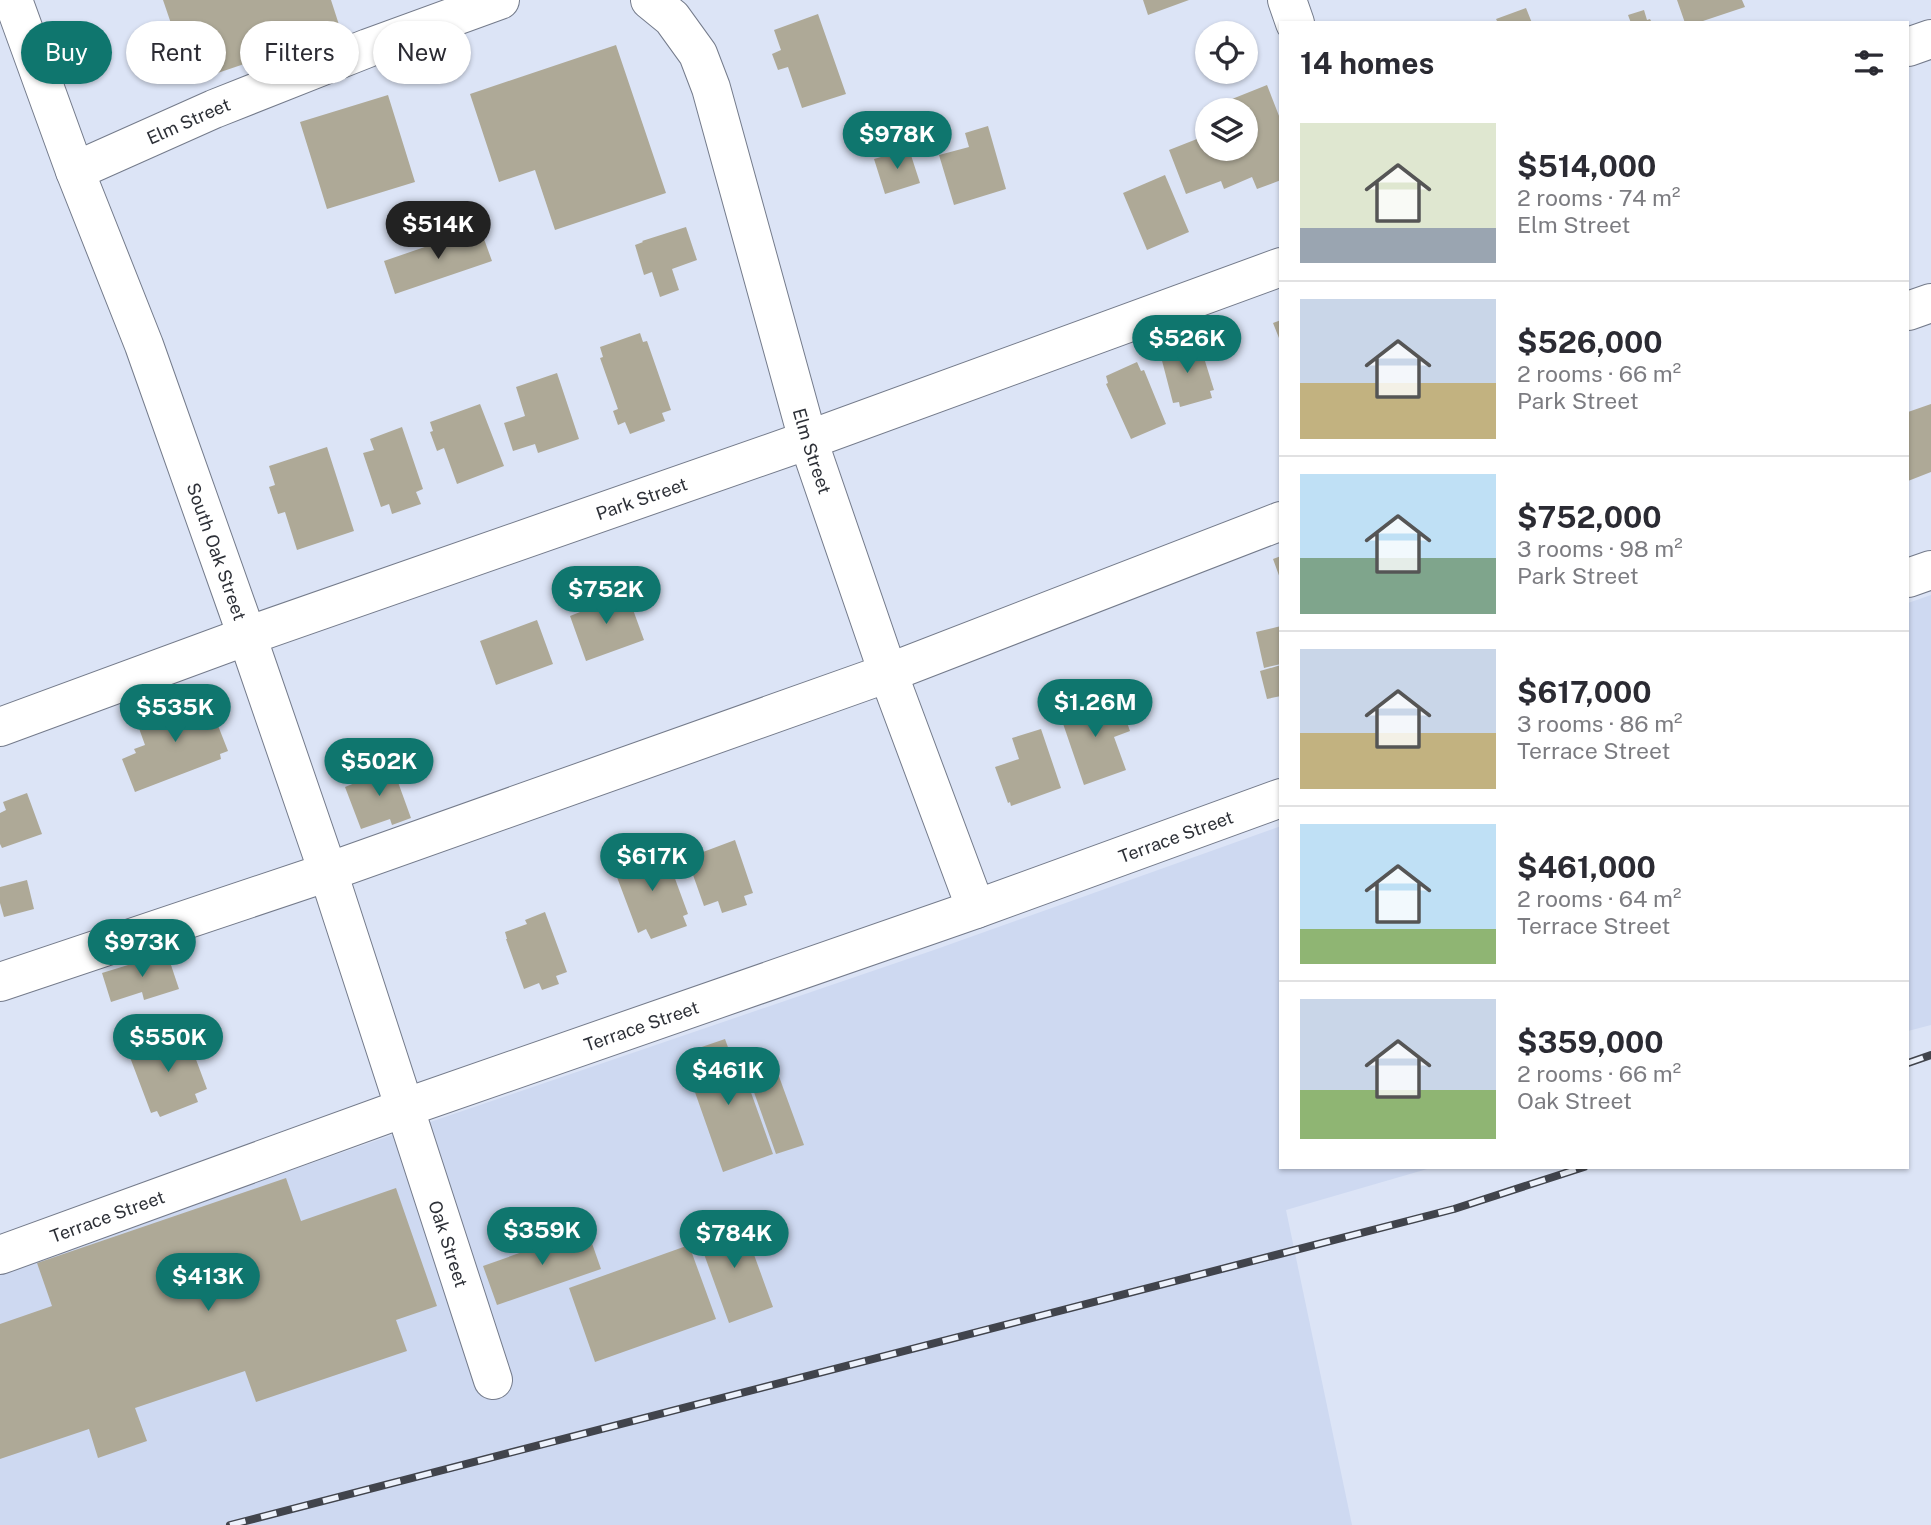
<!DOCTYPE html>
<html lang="en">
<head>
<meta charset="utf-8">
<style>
  body { margin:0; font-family:"Public Sans",sans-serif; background:#f2f2f3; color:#2b2b33; height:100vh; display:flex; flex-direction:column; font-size:26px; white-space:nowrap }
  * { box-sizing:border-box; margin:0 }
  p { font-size:23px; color:#7c7c81 }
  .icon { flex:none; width:38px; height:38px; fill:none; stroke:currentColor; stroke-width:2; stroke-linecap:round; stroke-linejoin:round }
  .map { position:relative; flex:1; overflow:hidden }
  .drawer { position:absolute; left:1279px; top:21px; width:630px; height:1148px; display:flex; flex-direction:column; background:#fff; border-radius:0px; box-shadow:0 2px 5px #0004 }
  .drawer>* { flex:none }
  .guide { position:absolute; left:21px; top:21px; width:665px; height:63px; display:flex; gap:14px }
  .tools { position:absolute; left:1195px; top:21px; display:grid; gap:14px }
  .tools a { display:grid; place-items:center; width:63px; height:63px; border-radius:50%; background:#fff; box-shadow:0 2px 5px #0004; font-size:35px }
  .price { position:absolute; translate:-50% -60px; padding:0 16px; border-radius:24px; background:#0f766e; color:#fff; font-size:23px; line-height:46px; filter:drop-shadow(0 2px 4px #0008) }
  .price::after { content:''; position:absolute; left:50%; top:42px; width:21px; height:16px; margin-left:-10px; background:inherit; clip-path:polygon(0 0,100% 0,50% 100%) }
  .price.current { background:#222; color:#fff }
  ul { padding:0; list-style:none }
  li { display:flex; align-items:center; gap:21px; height:175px; padding:0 21px }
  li+li { border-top:2px solid #e1e1e2 }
  li span { display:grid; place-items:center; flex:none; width:196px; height:140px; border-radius:0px; color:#555 }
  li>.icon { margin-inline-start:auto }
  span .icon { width:84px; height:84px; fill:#fffc; stroke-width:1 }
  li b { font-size:30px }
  h2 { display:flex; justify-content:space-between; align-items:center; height:84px; padding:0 21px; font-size:30px }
  .tag { padding:0 24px; border-radius:32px; background:#fff; box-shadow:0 2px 5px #0004; font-size:24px; line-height:63px }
  .tag.current { background:#0f766e; color:#fff }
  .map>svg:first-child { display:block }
</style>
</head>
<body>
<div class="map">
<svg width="1931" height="1525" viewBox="0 0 1931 1525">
  <rect width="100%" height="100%" fill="#dce4f6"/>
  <path fill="#ced9f1" d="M1931,595V1025L1908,1031V603Z
    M1281,826V1167H1434L1286,1210L1352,1525H0V1272L395,1134L934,950Z"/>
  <path fill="#aea997" d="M163,0H331L341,31L191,82Z
    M1143,0H1189L1148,15Z
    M1677,0H1742L1745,7L1697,23H1685Z
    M1526,8L1532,23H1498L1496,19Z
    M1644,10L1647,20L1650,19L1652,23H1631L1628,15Z
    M818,14L846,94L802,108L788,67L778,70L772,54L781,50L774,30Z
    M616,45L666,193L555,230L535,170L499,182L470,94Z
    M1267,85L1281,121V180L1257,189L1252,177L1224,189L1221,181L1186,194L1169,150L1202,137L1198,126L1208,122V149H1246V110H1225L1222,103Z
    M388,95L415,182L327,209L300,122Z
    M988,126L1006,189L954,205L939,155L969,147L965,133Z
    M909,149L920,183L885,194L874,159Z
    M1165,175L1189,232L1147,250L1123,193Z
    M686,227L697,260L672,269L679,290L660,297L652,272L644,275L635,245L643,242L642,241Z
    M480,228L492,261L395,294L384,261Z
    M1281,320V343L1273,323Z
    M640,333L643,342L647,341L671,410L662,413L665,421L630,434L625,422L618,425L613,411L618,409L600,358L603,357L600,347Z
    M1193,343L1195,347L1200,345L1214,390L1210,391L1212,398L1180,407L1179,402L1173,403L1160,353Z
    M1137,362L1141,371L1144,370L1166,424L1131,439L1106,384L1108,383L1106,376Z
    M557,373L579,439L538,453L535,444L513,451L504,423L525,416L516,387Z
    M480,404L504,466L457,484L444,448L437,451L430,432L433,431L430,422Z
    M1931,404V472L1908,481V412Z
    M402,427L423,489L416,492L421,504L392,514L389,504L381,507L363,453L374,450L370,439Z
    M327,447L354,531L297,550L285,512L278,514L269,487L275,485L269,466Z
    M1281,556V581L1273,559Z
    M627,593L644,640L586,661L570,616L580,612L577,605L607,595L609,599Z
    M537,620L553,664L496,685L480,641Z
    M1281,626V664L1264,668L1256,632Z
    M1281,665V696L1267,699L1260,671Z
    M206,695L228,751L220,754L221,759L135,792L122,759L136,753L134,749L145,745L136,720Z
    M1119,700L1130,731L1114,737L1126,770L1084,785L1058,709L1081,701L1085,712Z
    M1041,729L1061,788L1011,806L1010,802L1008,803L995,767L1019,759L1012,738Z
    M390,760L411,818L392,825L390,819L361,829L345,787L377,774L374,765Z
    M27,793L42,834L2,848L0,844V813L6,810L3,802Z
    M735,840L753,893L744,896L747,905L722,913L718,901L704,906L687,858Z
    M663,846L688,914L683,916L687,926L651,939L646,929L638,933L612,864Z
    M27,880L34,909L4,917L0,903V887Z
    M545,912L567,972L556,976L559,984L542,990L539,983L524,989L506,939H507L505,932L527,924L525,920Z
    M167,953L179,989L144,1000L142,992L111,1002L102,973Z
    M185,1030L207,1089L195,1094L198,1102L160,1117L157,1111L151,1113L128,1052Z
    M725,1039L733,1061L739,1059L773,1154L723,1172L690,1078L695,1076L687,1052Z
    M777,1071L804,1145L776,1154L750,1081Z
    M286,1178L301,1221L396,1188L437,1306L396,1320L407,1351L256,1402L245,1371L135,1408L147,1441L98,1458L89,1429L0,1459V1324L52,1306L37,1263Z
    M740,1216L773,1307L729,1323L696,1232Z
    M587,1229L601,1269L497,1305L483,1266Z
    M689,1245L716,1319L595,1362L569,1288Z"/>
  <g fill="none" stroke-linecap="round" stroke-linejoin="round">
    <g stroke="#747b8b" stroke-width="40">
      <g id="minor">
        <path id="s1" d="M13,0L75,171L144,345L247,636L328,872L493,1380"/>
        <path id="s2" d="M650,0L672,18L698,54L711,88L808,440L888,673L976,909"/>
        <path d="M1287,0L1295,23"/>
        <path d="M1908,47L1931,39"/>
        <path id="s3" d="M75,171L214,109L368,48L500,0"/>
        <path d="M1908,311L1931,303"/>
        <path d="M1908,578L1931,570"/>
        <path id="s4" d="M0,727L247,636L808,440L1281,267"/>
        <path d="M0,982L328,872L888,673L1281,521"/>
        <path id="s5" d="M0,1255L404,1108L976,909L1281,798"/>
      </g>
    </g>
    <use href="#minor" stroke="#fff" stroke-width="38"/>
    <g stroke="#41444c" stroke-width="8">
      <path id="rail" d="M1908,1063L1931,1055
        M230,1525L1454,1209L1584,1167"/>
    </g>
    <use href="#rail" stroke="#edf2fc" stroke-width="5" stroke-dasharray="16" stroke-linecap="butt"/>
  </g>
  <g text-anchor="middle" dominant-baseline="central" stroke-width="5" stroke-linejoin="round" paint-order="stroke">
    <g font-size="18" fill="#2d3037" stroke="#edf2fc">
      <text stroke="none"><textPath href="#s3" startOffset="124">Elm Street</textPath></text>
      <text stroke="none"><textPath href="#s2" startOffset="486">Elm Street</textPath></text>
      <text stroke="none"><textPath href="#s4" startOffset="681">Park Street</textPath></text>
      <text stroke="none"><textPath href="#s1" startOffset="588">South Oak Street</textPath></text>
      <text stroke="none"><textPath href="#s5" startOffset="1248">Terrace Street</textPath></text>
      <text stroke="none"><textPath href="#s5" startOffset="681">Terrace Street</textPath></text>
      <text stroke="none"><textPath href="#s5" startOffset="114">Terrace Street</textPath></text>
      <text stroke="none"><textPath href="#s1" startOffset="1318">Oak Street</textPath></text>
    </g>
  </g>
</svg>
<div class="tools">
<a><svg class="icon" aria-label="locate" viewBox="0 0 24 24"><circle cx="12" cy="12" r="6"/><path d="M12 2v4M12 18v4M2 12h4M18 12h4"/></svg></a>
<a><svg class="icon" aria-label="layers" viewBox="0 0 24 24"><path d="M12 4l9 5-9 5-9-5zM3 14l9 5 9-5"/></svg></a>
</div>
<b class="price" style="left:897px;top:171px">$978K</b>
<b class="price current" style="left:438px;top:261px">$514K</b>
<b class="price" style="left:1187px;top:375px">$526K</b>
<b class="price" style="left:606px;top:626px">$752K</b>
<b class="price" style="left:1095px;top:739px">$1.26M</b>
<b class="price" style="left:175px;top:744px">$535K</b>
<b class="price" style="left:379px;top:798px">$502K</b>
<b class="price" style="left:652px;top:893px">$617K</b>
<b class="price" style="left:142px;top:979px">$973K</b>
<b class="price" style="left:168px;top:1074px">$550K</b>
<b class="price" style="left:728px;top:1107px">$461K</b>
<b class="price" style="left:542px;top:1267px">$359K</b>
<b class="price" style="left:734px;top:1270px">$784K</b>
<b class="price" style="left:208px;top:1313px">$413K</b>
<div class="guide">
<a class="tag current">Buy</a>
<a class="tag">Rent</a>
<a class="tag">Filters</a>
<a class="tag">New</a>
</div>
<section class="drawer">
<h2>14 homes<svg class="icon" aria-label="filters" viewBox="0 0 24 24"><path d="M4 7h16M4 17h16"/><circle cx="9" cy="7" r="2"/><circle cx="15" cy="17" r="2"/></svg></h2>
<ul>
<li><span style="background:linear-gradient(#dfe7d0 75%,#9aa5b1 0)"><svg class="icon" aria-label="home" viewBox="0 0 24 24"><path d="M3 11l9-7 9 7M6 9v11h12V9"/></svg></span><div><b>$514,000</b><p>2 rooms · 74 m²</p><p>Elm Street</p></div></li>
<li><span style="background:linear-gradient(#c9d6e8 60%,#c2b280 0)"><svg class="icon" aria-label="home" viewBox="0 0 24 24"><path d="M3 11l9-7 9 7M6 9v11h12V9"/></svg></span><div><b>$526,000</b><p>2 rooms · 66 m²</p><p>Park Street</p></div></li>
<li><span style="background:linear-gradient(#bfe0f5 60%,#7fa58c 0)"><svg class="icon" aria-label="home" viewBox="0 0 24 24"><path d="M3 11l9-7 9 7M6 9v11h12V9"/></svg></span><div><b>$752,000</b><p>3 rooms · 98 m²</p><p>Park Street</p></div></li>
<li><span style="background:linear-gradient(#c9d6e8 60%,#c2b280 0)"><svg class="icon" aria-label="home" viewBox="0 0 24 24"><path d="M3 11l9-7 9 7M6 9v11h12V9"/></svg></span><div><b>$617,000</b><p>3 rooms · 86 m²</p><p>Terrace Street</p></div></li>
<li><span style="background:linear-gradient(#bfe0f5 75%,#8fb573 0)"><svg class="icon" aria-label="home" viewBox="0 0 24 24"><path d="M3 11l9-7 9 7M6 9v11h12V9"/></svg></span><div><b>$461,000</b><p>2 rooms · 64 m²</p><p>Terrace Street</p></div></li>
<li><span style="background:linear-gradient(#c9d6e8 65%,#8fb573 0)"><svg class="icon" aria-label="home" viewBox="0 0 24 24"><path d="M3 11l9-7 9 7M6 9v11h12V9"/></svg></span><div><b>$359,000</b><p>2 rooms · 66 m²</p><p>Oak Street</p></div></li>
</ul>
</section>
</div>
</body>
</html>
